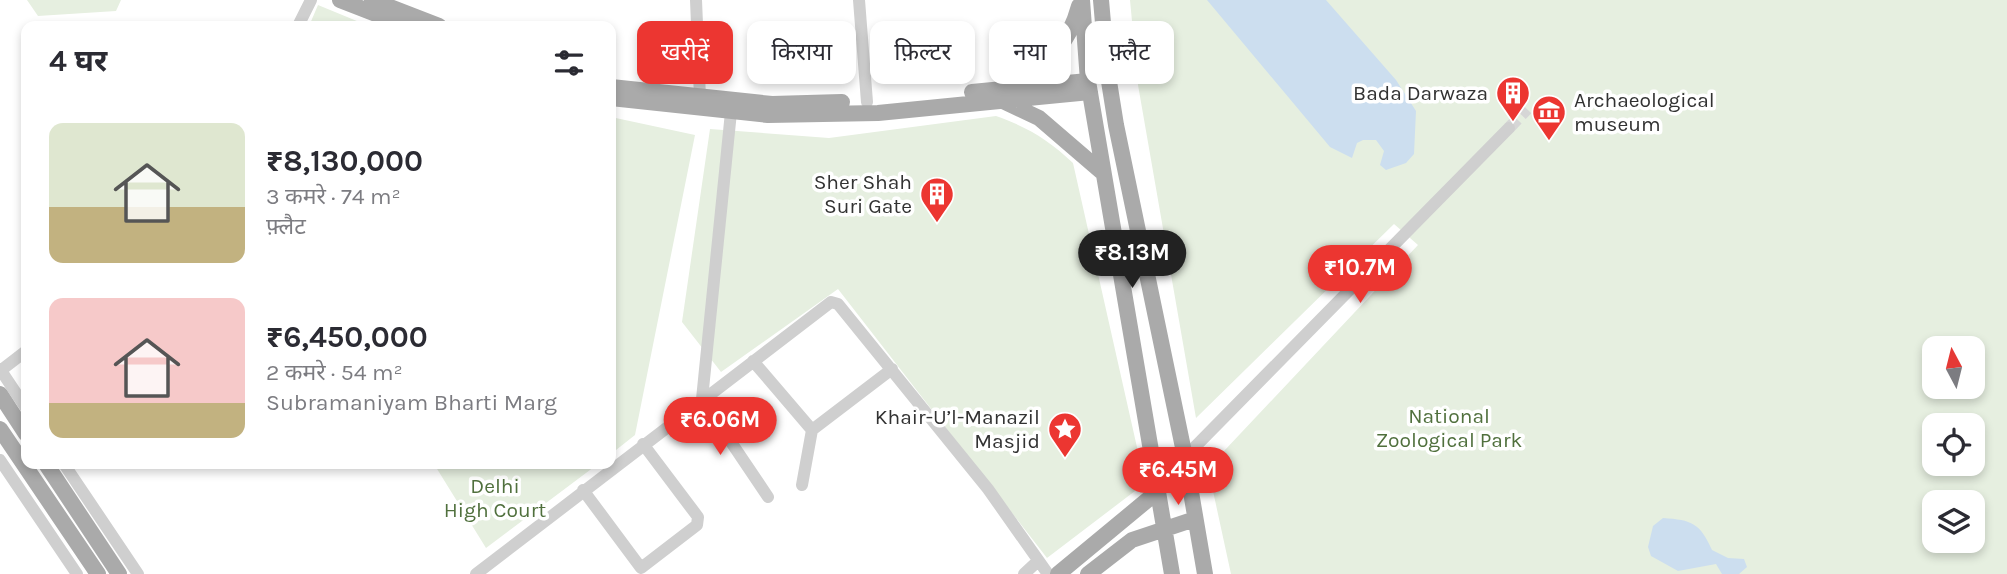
<!DOCTYPE html>
<html lang="hi">
<head>
<meta charset="utf-8">
<style>
  body { margin:0; font-family:Karla,"Noto Sans Devanagari",sans-serif; background:#f2f2f3; color:#2b2b33; height:100vh; display:flex; flex-direction:column; font-size:26px; white-space:nowrap }
  * { box-sizing:border-box; margin:0 }
  p { font-size:23px; color:#7c7c81 }
  .icon { flex:none; width:38px; height:38px; fill:none; stroke:currentColor; stroke-width:2; stroke-linecap:round; stroke-linejoin:round }
  .map { position:relative; flex:1; overflow:hidden }
  .details { position:absolute; left:21px; top:21px; width:595px; height:448px; display:flex; flex-direction:column; background:#fff; border-radius:14px; box-shadow:0 4px 10px #0003 }
  .details>* { flex:none }
  .guide { position:absolute; left:637px; top:21px; width:665px; height:63px; display:flex; gap:14px }
  .needle { width:46px; rotate:353deg }
  .fabs { position:absolute; left:1922px; top:336px; display:grid; gap:14px }
  .fabs a { display:grid; place-items:center; width:63px; height:63px; border-radius:14px; background:#fff; box-shadow:0 4px 10px #0003; font-size:35px }
  .price { position:absolute; translate:-50% -60px; padding:0 16px; border-radius:24px; background:#ec3631; color:#fff; font-size:23px; line-height:46px; filter:drop-shadow(0 2px 4px #0008) }
  .price::after { content:''; position:absolute; left:50%; top:42px; width:21px; height:16px; margin-left:-10px; background:inherit; clip-path:polygon(0 0,100% 0,50% 100%) }
  .price.on { background:#222; color:#fff }
  ul { padding:0; list-style:none }
  li { display:flex; align-items:center; gap:21px; height:175px; padding:0 28px }
  li span { display:grid; place-items:center; flex:none; width:196px; height:140px; border-radius:14px; color:#555 }
  li>.icon { margin-inline-start:auto }
  span .icon { width:84px; height:84px; fill:#fffc; stroke-width:1 }
  li b { font-size:30px }
  h2 { display:flex; justify-content:space-between; align-items:center; height:84px; padding:0 28px; font-size:30px }
  .pill { padding:0 24px; border-radius:14px; background:#fff; box-shadow:0 4px 10px #0003; font-size:24px; line-height:63px }
  .pill.on { background:#ec3631; color:#fff }
  .map>svg:first-child { display:block }
</style>
</head>
<body>
<div class="map">
<svg width="2007" height="574" viewBox="0 0 2007 574">
  <rect width="100%" height="100%" fill="#fff"/>
  <path fill="#e6efe0" fill-rule="evenodd" d="M27,0H121L116,11L38,16Z
    M1130,0H2007V574H1231L1208,468L1418,245L1394,224L1196,418L1138,85ZM1934,348H1972V387H1934ZM1934,425H1972V464H1934ZM1934,502H1972V541H1934Z
    M318,5L369,26H309Z
    M996,116C1027,127 1049,140 1073,163L1141,465V479L1135,491L1047,558L838,289L721,372L682,322L710,129L829,138Z
    M611,117L695,135L635,435L611,454Z
    M434,464H598L486,548Z"/>
  <path fill="#ccdeef" d="M1207,0H1326L1396,80L1416,111L1414,154L1406,163L1386,170L1380,165L1384,151L1376,140H1363L1357,143L1352,158L1330,147Z
    M1663,518C1692,520 1700,523 1712,550L1728,558L1744,559L1747,567L1739,574H1722L1716,564L1678,571L1651,556L1648,547L1653,526Z"/>
  <g fill="none" stroke-linecap="round" stroke-linejoin="round">
    <path stroke="#d6d6d6" stroke-width="12" stroke-dasharray="12 6" stroke-linecap="butt" d="M1509,128L1527,109"/>
    <path stroke="#cfcfcf" stroke-width="12" d="M696,0L700,98
      M859,0L867,102
      M298,26L311,0
      M731,112L702,399L768,497
      M753,361L812,430L892,369
      M0,369L26,408
      M0,371L26,351
      M1185,457L1509,128
      M0,460L77,574
      M64,464L138,574
      M802,485L812,430
      M583,490L641,568L697,525L698,517L643,444
      M476,574L831,302L838,304L988,489L1048,574
      M1024,574L1038,561"/>
    <path stroke="#aaa" stroke-width="16" d="M340,0L407,26
      M372,0L439,26
      M1082,0L1088,81L1172,574
      M1101,0L1107,69L1116,125L1185,457L1205,574
      M1012,83C1048,69 1069,43 1079,6
      M611,87L772,104L842,102
      M972,92L1088,81
      M611,98L768,115L878,113L1090,92
      M1003,101L1039,118L1103,173
      M0,394L26,434
      M0,429L98,574
      M46,464L119,574
      M1058,574L1157,492
      M1088,574L1132,540L1195,519"/>
  </g>
  <defs>
    <g id="building-pin" transform="scale(1.75)"><path d="M0 17L-7.5 6A9.5 9.5 0 1 1 7.5 6Z" fill="#ec3631" stroke="#fff"/><path d="M-4-6H4V6H1V3H-1V6H-4ZM-2.5-4.3h1.7v1.8h-1.7ZM.8-4.3h1.7v1.8H.8ZM-2.5-1h1.7V.8h-1.7ZM.8-1h1.7V.8H.8Z" fill="#fff"/></g>
    <g id="museum-pin" transform="scale(1.75)"><path d="M0 17L-7.5 6A9.5 9.5 0 1 1 7.5 6Z" fill="#ec3631" stroke="#fff"/><path d="M0-6L6-3V-2H-6V-3ZM-5-1h2V3h-2ZM-1-1h2V3h-2ZM3-1h2V3H3ZM-6 4H6V6H-6Z" fill="#fff"/></g>
    <g id="sight-pin" transform="scale(1.75)"><path d="M0 17L-7.5 6A9.5 9.5 0 1 1 7.5 6Z" fill="#ec3631" stroke="#fff"/><path d="M0-6L1.8-2.2L6-1.7L2.9 1.2L3.7 5.4L0 3.3L-3.7 5.4L-2.9 1.2L-6-1.7L-1.8-2.2Z" fill="#fff"/></g>
  </defs>
  <g fill-rule="evenodd">
    <use href="#building-pin" x="1513" y="93"/>
    <use href="#museum-pin" x="1549" y="112"/>
    <use href="#building-pin" x="937" y="194"/>
    <use href="#sight-pin" x="1065" y="429"/>
  </g>
  <g text-anchor="middle" dominant-baseline="central" stroke-width="7" stroke-linejoin="round" paint-order="stroke">
    <g font-size="21" fill="#323232" stroke="#fff" text-anchor="end">
      <text x="1488" y="93">Bada Darwaza</text>
      <text x="1574" y="100" text-anchor="start">Archaeological<tspan x="1574" dy="24">museum</tspan></text>
      <text x="912" y="182">Sher Shah<tspan x="912" dy="24">Suri Gate</tspan></text>
      <text x="1040" y="417">Khair-U’l-Manazil<tspan x="1040" dy="24">Masjid</tspan></text>
    </g>
    <g font-size="21" fill="#50703d" stroke="#fff">
      <text x="1449" y="416">National<tspan x="1449" dy="24">Zoological Park</tspan></text>
      <text x="495" y="486">Delhi<tspan x="495" dy="24">High Court</tspan></text>
    </g>
  </g>
</svg>
<div class="fabs">
<a><svg class="needle" viewBox="-14 -14 28 28"><path d="M0-13l5 13h-10z" fill="#e53935"/><path d="M0 13l5-13h-10z" fill="#7c7c81"/></svg></a>
<a><svg class="icon" aria-label="locate" viewBox="0 0 24 24"><circle cx="12" cy="12" r="6"/><path d="M12 2v4M12 18v4M2 12h4M18 12h4"/></svg></a>
<a><svg class="icon" aria-label="layers" viewBox="0 0 24 24"><path d="M12 4l9 5-9 5-9-5zM3 14l9 5 9-5"/></svg></a>
</div>
<b class="price on" style="left:1132px;top:290px">₹8.13M</b>
<b class="price" style="left:1360px;top:305px">₹10.7M</b>
<b class="price" style="left:720px;top:457px">₹6.06M</b>
<b class="price" style="left:1178px;top:507px">₹6.45M</b>
<div class="guide">
<a class="pill on">खरीदें</a>
<a class="pill">किराया</a>
<a class="pill">फ़िल्टर</a>
<a class="pill">नया</a>
<a class="pill">फ़्लैट</a>
</div>
<section class="details">
<h2>4 घर<svg class="icon" aria-label="filters" viewBox="0 0 24 24"><path d="M4 7h16M4 17h16"/><circle cx="9" cy="7" r="2"/><circle cx="15" cy="17" r="2"/></svg></h2>
<ul>
<li><span style="background:linear-gradient(#dfe7d0 60%,#c2b280 0)"><svg class="icon" aria-label="home" viewBox="0 0 24 24"><path d="M3 11l9-7 9 7M6 9v11h12V9"/></svg></span><div><b>₹8,130,000</b><p>3 कमरे · 74 m²</p><p>फ़्लैट</p></div></li>
<li><span style="background:linear-gradient(#f6c9c9 75%,#c2b280 0)"><svg class="icon" aria-label="home" viewBox="0 0 24 24"><path d="M3 11l9-7 9 7M6 9v11h12V9"/></svg></span><div><b>₹6,450,000</b><p>2 कमरे · 54 m²</p><p>Subramaniyam Bharti Marg</p></div></li>
</ul>
</section>
</div>
</body>
</html>
